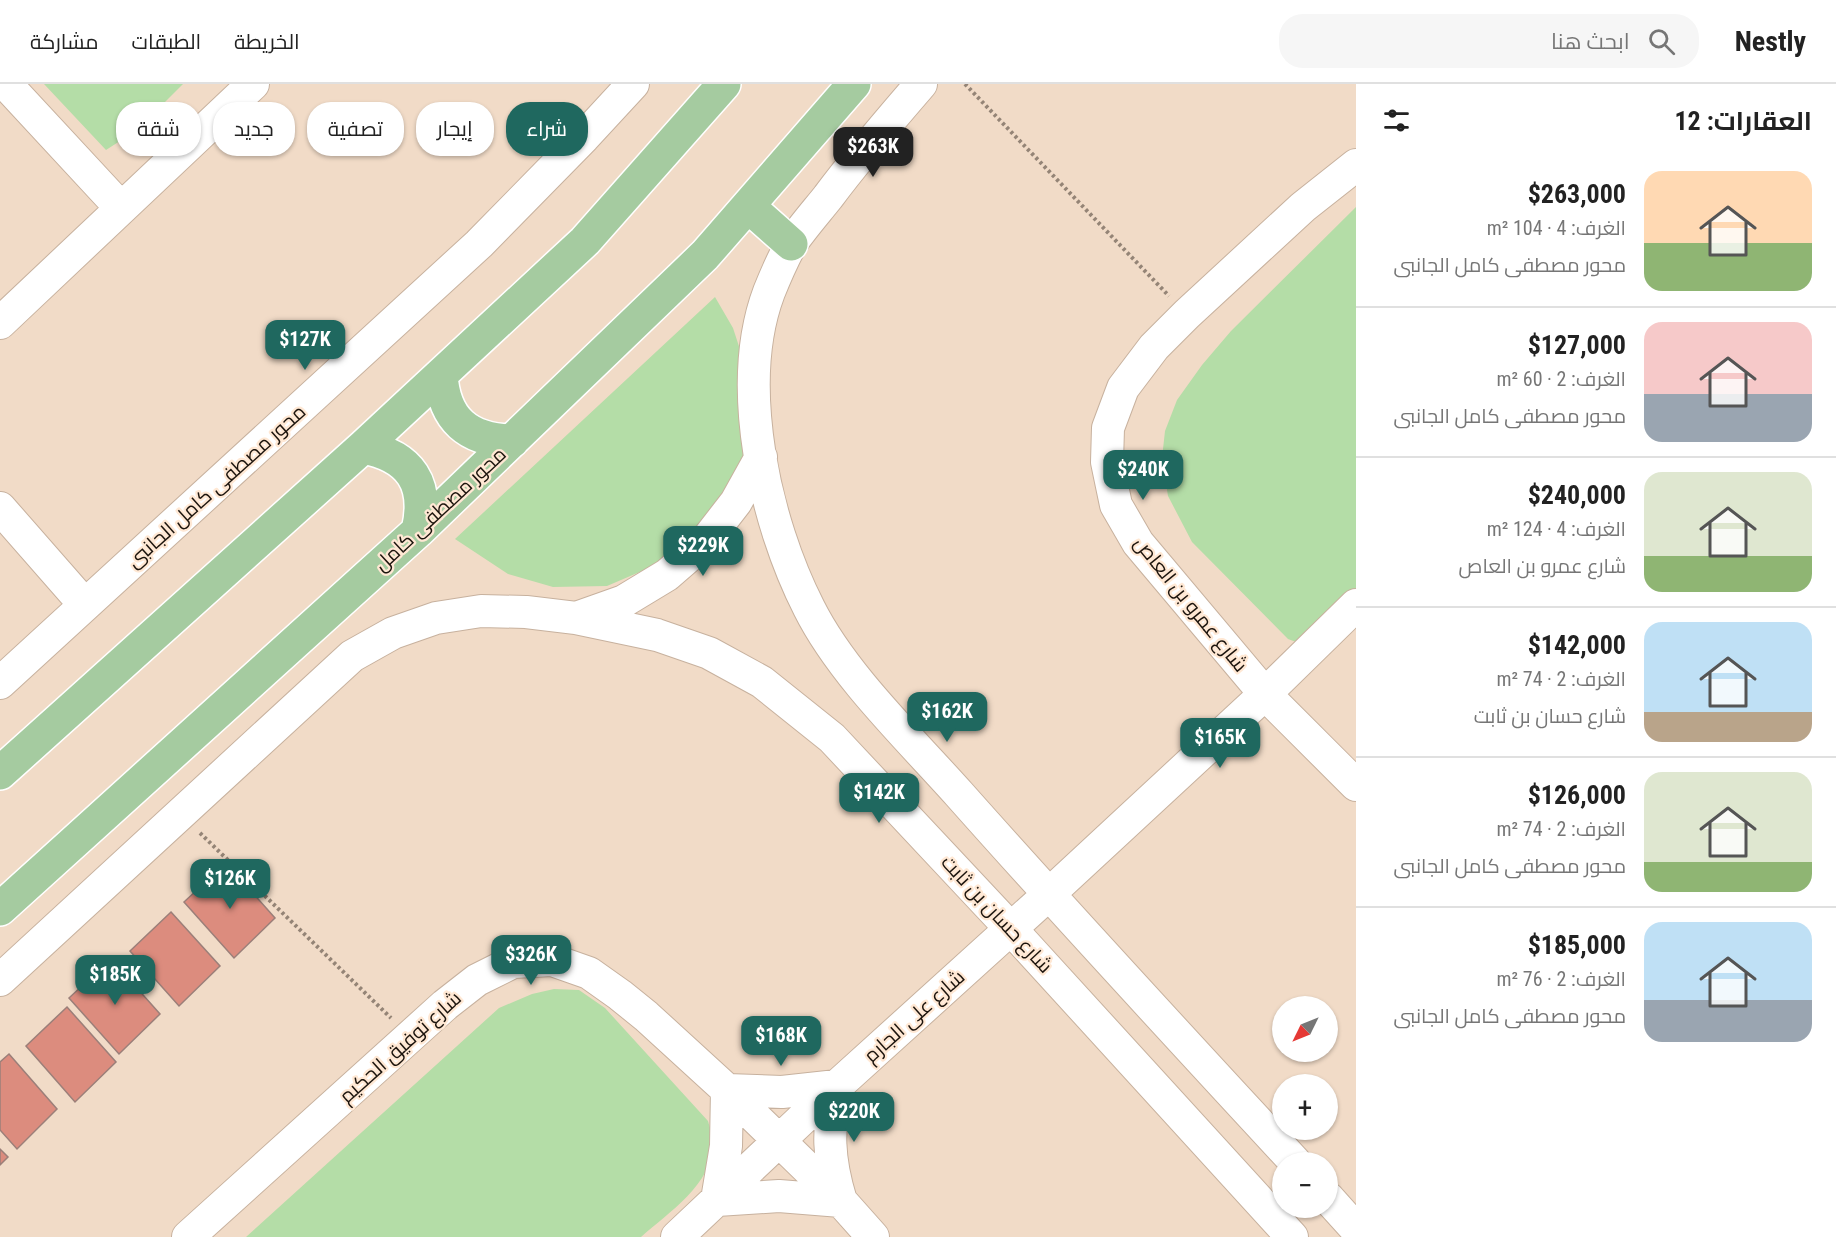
<!DOCTYPE html>
<html lang="ar">
<head>
<meta charset="utf-8">
<style>
  body { margin:0; font-family:"Roboto Condensed",Cairo,sans-serif; background:#f6f6f6; color:#222; direction:rtl; height:100vh; display:flex; flex-direction:column; font-size:22px; white-space:nowrap }
  * { box-sizing:border-box; margin:0 }
  p { font-size:20px; color:#767676 }
  .icon { flex:none; width:33px; height:33px; fill:none; stroke:currentColor; stroke-width:2; stroke-linecap:round; stroke-linejoin:round }
  .map { position:relative; flex:1; overflow:hidden; direction:ltr }
  .side { display:flex; flex-direction:column; background:#fff; width:480px }
  .side>* { flex:none }
  .hud { position:absolute; left:18px; top:18px; width:570px; height:54px; direction:rtl; display:flex; gap:12px }
  .needle { width:39px; rotate:227deg }
  .buttons { position:absolute; left:1272px; top:912px; display:grid; gap:12px }
  .buttons a { display:grid; place-items:center; width:66px; height:66px; border-radius:50%; background:#fff; box-shadow:0 2px 4px #0004; font-size:30px }
  .price { position:absolute; translate:-50% -51px; padding:0 14px; border-radius:12px; background:#1f685f; color:#fff; font-size:20px; line-height:39px; filter:drop-shadow(0 2px 3px #0008) }
  .price::after { content:''; position:absolute; left:50%; top:36px; width:18px; height:14px; margin-left:-9px; background:inherit; clip-path:polygon(0 0,100% 0,50% 100%) }
  .price.selected { background:#222; color:#fff }
  ul { padding:0; list-style:none }
  li { display:flex; align-items:center; gap:18px; height:150px; padding:0 24px }
  li+li { border-top:2px solid #e0e0e0 }
  li span { display:grid; place-items:center; flex:none; width:168px; height:120px; border-radius:18px; color:#555 }
  li>.icon { margin-inline-start:auto }
  span .icon { width:72px; height:72px; fill:#fffc; stroke-width:1 }
  li b { font-size:26px }
  h2 { display:flex; justify-content:space-between; align-items:center; height:72px; padding:0 24px; font-size:26px }
  .chip { padding:0 21px; border-radius:24px; background:#fff; box-shadow:0 2px 4px #0004; font-size:21px; line-height:54px }
  .chip.selected { background:#1f685f; color:#fff }
  header { display:flex; align-items:center; gap:36px; box-sizing:border-box; height:84px; padding:0 30px; background:#fff; border-bottom:2px solid #e0e0e0 }
  header strong { font-size:28px }
  nav { display:flex; gap:33px; margin-inline-start:auto; font-size:21px }
  .search { width:420px; height:54px; background:#f6f6f6; display:flex; align-items:center; gap:15px; box-sizing:border-box; padding:0 21px; border-radius:24px; color:#767676; font-size:22px }
  main { display:flex; flex:1; min-height:0 }
  .map>svg:first-child { display:block }
</style>
</head>
<body>
<header>
<strong>Nestly</strong>
<div class="search"><svg class="icon" aria-label="search" viewBox="0 0 24 24"><circle cx="10" cy="10" r="6"/><path d="M15 15l6 6"/></svg>ابحث هنا</div>
<nav><a>الخريطة</a><a>الطبقات</a><a>مشاركة</a></nav>
</header>
<main>
<section class="side">
<h2>العقارات: 12<svg class="icon" aria-label="filters" viewBox="0 0 24 24"><path d="M4 7h16M4 17h16"/><circle cx="9" cy="7" r="2"/><circle cx="15" cy="17" r="2"/></svg></h2>
<ul>
<li><span style="background:linear-gradient(#ffd9b3 60%,#8fb573 0)"><svg class="icon" aria-label="home" viewBox="0 0 24 24"><path d="M3 11l9-7 9 7M6 9v11h12V9"/></svg></span><div><b>$263,000</b><p>الغرف: 4 · 104 m²</p><p>محور مصطفى كامل الجانبى</p></div></li>
<li><span style="background:linear-gradient(#f6c9c9 60%,#9aa5b1 0)"><svg class="icon" aria-label="home" viewBox="0 0 24 24"><path d="M3 11l9-7 9 7M6 9v11h12V9"/></svg></span><div><b>$127,000</b><p>الغرف: 2 · 60 m²</p><p>محور مصطفى كامل الجانبى</p></div></li>
<li><span style="background:linear-gradient(#dfe7d0 70%,#8fb573 0)"><svg class="icon" aria-label="home" viewBox="0 0 24 24"><path d="M3 11l9-7 9 7M6 9v11h12V9"/></svg></span><div><b>$240,000</b><p>الغرف: 4 · 124 m²</p><p>شارع عمرو بن العاص</p></div></li>
<li><span style="background:linear-gradient(#bfe0f5 75%,#b9a48a 0)"><svg class="icon" aria-label="home" viewBox="0 0 24 24"><path d="M3 11l9-7 9 7M6 9v11h12V9"/></svg></span><div><b>$142,000</b><p>الغرف: 2 · 74 m²</p><p>شارع حسان بن ثابت</p></div></li>
<li><span style="background:linear-gradient(#dfe7d0 75%,#8fb573 0)"><svg class="icon" aria-label="home" viewBox="0 0 24 24"><path d="M3 11l9-7 9 7M6 9v11h12V9"/></svg></span><div><b>$126,000</b><p>الغرف: 2 · 74 m²</p><p>محور مصطفى كامل الجانبى</p></div></li>
<li><span style="background:linear-gradient(#bfe0f5 65%,#9aa5b1 0)"><svg class="icon" aria-label="home" viewBox="0 0 24 24"><path d="M3 11l9-7 9 7M6 9v11h12V9"/></svg></span><div><b>$185,000</b><p>الغرف: 2 · 76 m²</p><p>محور مصطفى كامل الجانبى</p></div></li>
</ul>
</section>
<div class="map">
<svg width="1356" height="1153" viewBox="0 0 1356 1153">
  <rect width="100%" height="100%" fill="#f1dbc7"/>
  <path fill="#b4dda7" d="M44,0H183L137,46L106,66Z
    M1356,123V515L1304,561L1288,555L1192,458L1168,412L1162,374L1165,347L1177,316L1202,281L1231,247Z
    M715,213L733,244L749,293L753,352L742,393L709,437L663,478L607,502L553,503L508,490L455,455Z
    M554,905L579,906L605,924L708,1037C710,1044 713,1053 713,1060C712,1101 669,1128 641,1153H246L499,924L532,910Z"/>
  <path fill="#dc8c7e" stroke="#9b7f79" stroke-width="1.5" d="M226,779L275,834L234,874L184,818Z
    M171,828L220,882L179,922L130,867Z
    M111,875L160,930L119,970L69,914Z
    M67,923L116,978L75,1018L26,962Z
    M9,970L57,1025L17,1065L0,1046V978Z
    M0,1065L8,1073L0,1081Z"/>
  <g fill="none" stroke-linecap="round" stroke-linejoin="round">
    <g stroke="#c7b19e" stroke-width="34">
      <path id="minor" d="M6,0L121,124
        M921,0C889,37 857,74 828,113C816,128 802,144 791,160C783,175 775,193 769,208C734,301 765,438 809,524C842,590 909,654 959,710C1069,834 1182,956 1295,1078
        M1356,81L1303,123L1187,230L1154,263L1123,304L1108,344L1107,378L1116,421L1138,459L1265,610L1356,701
        M0,239L253,0
        M0,424L85,521
        M576,534L624,517L667,491L705,458L736,418L761,373
        M0,599L479,160L584,53L633,0
        M0,896L352,572L393,549L436,534L481,527L526,528L576,534L657,551L709,569L762,598L832,654L1011,845L1292,1153
        M837,1002C827,1045 828,1075 841,1117L779,1112L717,1116L726,1062L727,1006L782,1008Z
        M1328,1114L1356,1145
        M188,1153L445,921L477,896L513,878L552,876L589,889L620,911L646,932L727,1006L841,1117L873,1153
        M677,1153L837,1002L1048,811L1265,610L1356,521"/>
    </g>
    <g stroke="#fff" stroke-width="36">
      <path id="major" d="M748,122L791,160
        M441,291C444,336 468,356 512,357
        M363,363C411,372 429,400 418,447
        M0,689L363,363L585,157L724,0
        M0,825L418,447L705,171L854,0"/>
    </g>
    <path stroke="#948476" stroke-width="4" stroke-dasharray="3 3" stroke-linecap="butt" d="M965,0L1169,212
      M200,749L391,934"/>
    <use href="#minor" stroke="#fff" stroke-width="32"/>
    <use href="#major" stroke="#a5cba0" stroke-width="33"/>
  </g>
  <g text-anchor="middle" dominant-baseline="central" stroke-width="4.5" stroke-linejoin="round" paint-order="stroke">
    <g font-size="20" fill="#1c140d" stroke="#ffe8d4">
      <text transform="translate(216 402) rotate(-42)">محور مصطفى كامل الجانبى</text>
      <text transform="translate(440 425) rotate(-43)">محور مصطفى كامل</text>
      <text transform="translate(1191 520) rotate(51)">شارع عمرو بن العاص</text>
      <text transform="translate(997 830) rotate(47)">شارع حسان بن ثابت</text>
      <text transform="translate(914 932) rotate(-42)">شارع على الجارم</text>
      <text transform="translate(400 963) rotate(-42)">شارع توفيق الحكيم</text>
    </g>
  </g>
</svg>
<div class="buttons">
<a><svg class="needle" viewBox="-14 -14 28 28"><path d="M0-13l5 13h-10z" fill="#e53935"/><path d="M0 13l5-13h-10z" fill="#767676"/></svg></a>
<a>+</a>
<a>−</a>
</div>
<b class="price selected" style="left:873px;top:94px">$263K</b>
<b class="price" style="left:305px;top:287px">$127K</b>
<b class="price" style="left:1143px;top:417px">$240K</b>
<b class="price" style="left:703px;top:493px">$229K</b>
<b class="price" style="left:947px;top:659px">$162K</b>
<b class="price" style="left:1220px;top:685px">$165K</b>
<b class="price" style="left:879px;top:740px">$142K</b>
<b class="price" style="left:230px;top:826px">$126K</b>
<b class="price" style="left:531px;top:902px">$326K</b>
<b class="price" style="left:115px;top:922px">$185K</b>
<b class="price" style="left:781px;top:983px">$168K</b>
<b class="price" style="left:854px;top:1059px">$220K</b>
<div class="hud">
<a class="chip selected">شراء</a>
<a class="chip">إيجار</a>
<a class="chip">تصفية</a>
<a class="chip">جديد</a>
<a class="chip">شقة</a>
</div>
</div>
</main>
</body>
</html>
